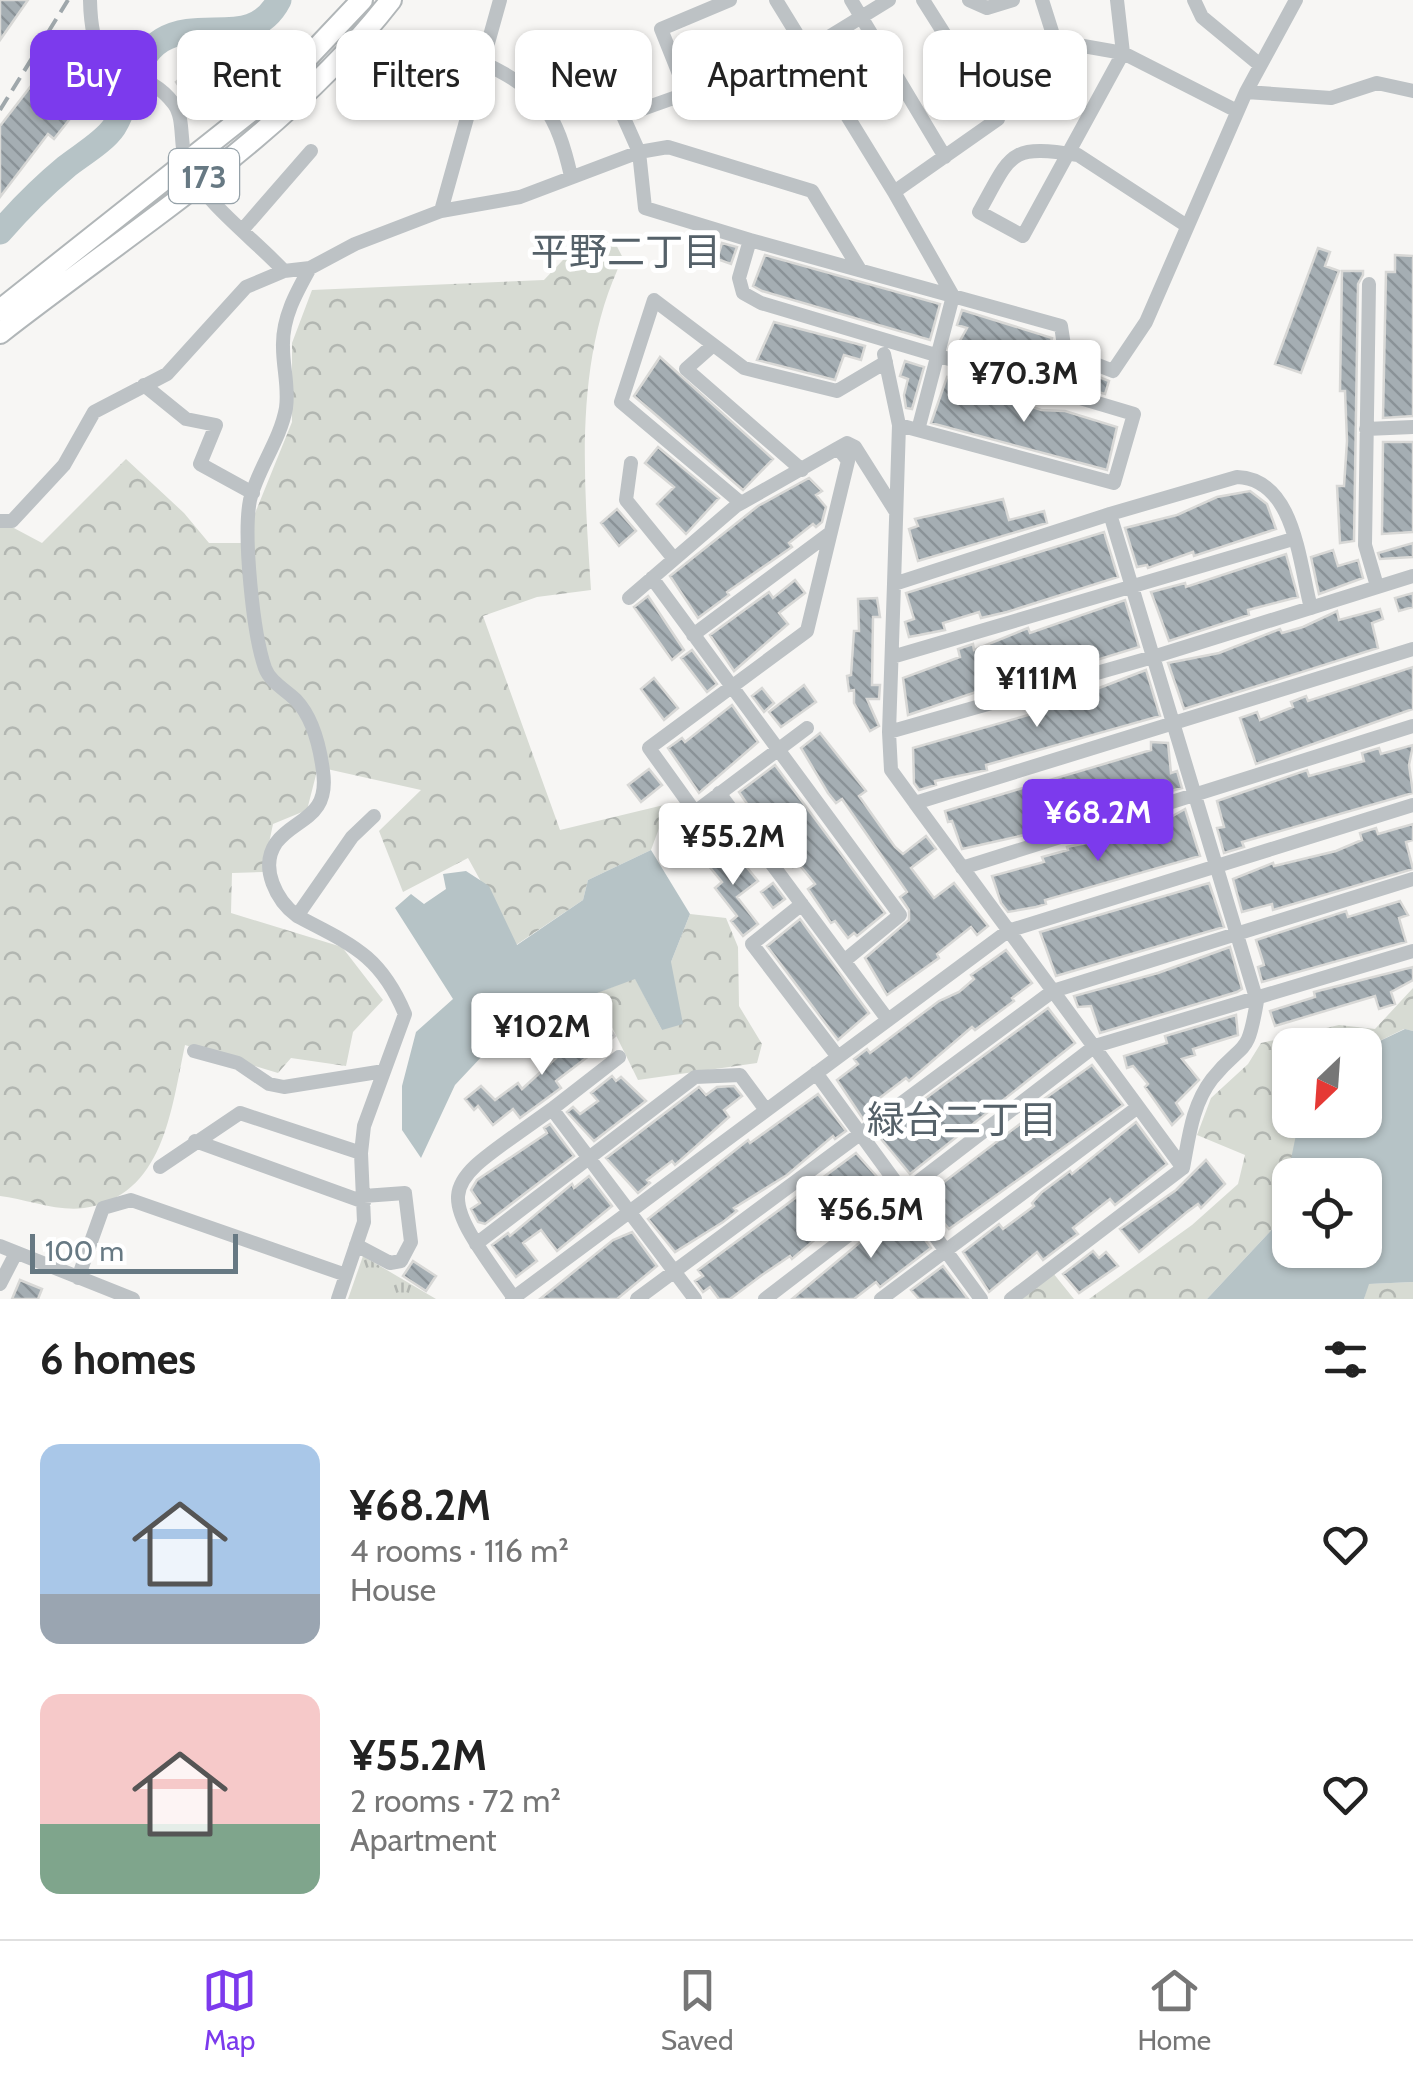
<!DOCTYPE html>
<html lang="en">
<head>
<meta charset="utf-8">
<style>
  body { margin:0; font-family:Cabin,"Noto Sans JP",sans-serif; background:#f2f2f2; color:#222; height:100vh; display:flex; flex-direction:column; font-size:38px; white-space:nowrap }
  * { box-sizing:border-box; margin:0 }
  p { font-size:32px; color:#767676 }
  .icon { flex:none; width:55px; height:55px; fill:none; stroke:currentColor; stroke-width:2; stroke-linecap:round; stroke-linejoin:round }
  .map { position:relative; height:1299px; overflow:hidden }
  .panel { display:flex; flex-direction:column; background:#fff; flex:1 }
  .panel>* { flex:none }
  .hud { position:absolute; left:30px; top:30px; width:1355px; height:90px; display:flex; gap:20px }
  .needle { width:65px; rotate:205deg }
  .tools { position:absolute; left:1272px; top:1028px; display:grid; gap:20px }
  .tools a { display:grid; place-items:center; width:110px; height:110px; border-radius:20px; background:#fff; box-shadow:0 2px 8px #0004; font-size:50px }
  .scale { position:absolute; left:30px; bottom:25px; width:208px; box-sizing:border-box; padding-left:10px; border:5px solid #677983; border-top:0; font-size:28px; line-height:35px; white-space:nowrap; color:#677983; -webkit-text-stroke:8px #fff; paint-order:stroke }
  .price { position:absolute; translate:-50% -85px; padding:0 22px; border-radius:10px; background:#fff; color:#222; font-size:32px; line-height:65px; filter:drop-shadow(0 2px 5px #0008) }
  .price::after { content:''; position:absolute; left:50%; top:60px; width:30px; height:22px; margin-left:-15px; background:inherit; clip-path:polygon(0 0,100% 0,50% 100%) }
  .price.active { background:#7c3aed; color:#fff }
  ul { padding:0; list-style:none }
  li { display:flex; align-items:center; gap:30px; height:250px; padding:0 40px }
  li span { display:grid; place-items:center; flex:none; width:280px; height:200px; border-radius:20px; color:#555 }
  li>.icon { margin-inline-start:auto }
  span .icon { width:120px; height:120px; fill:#fffc; stroke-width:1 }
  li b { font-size:42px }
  h2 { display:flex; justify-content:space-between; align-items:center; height:120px; padding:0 40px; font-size:42px }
  .chip { padding:0 35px; border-radius:20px; background:#fff; box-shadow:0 2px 8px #0004; font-size:35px; line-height:90px }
  .chip.active { background:#7c3aed; color:#fff }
  .menu { display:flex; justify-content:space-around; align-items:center; height:140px; border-top:2px solid #e0e0e0; background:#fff; font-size:28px; color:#767676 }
  .menu a { display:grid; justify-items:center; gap:5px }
  .menu .active { color:#7c3aed }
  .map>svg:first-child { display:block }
</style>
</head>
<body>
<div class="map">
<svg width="1413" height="1299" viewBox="0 0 1413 1299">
  <defs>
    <pattern id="forest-crowns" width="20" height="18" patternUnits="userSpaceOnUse" patternTransform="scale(2.5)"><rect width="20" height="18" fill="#d7dbd3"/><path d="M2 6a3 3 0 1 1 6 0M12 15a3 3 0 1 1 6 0" fill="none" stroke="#b2b6b1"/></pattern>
    <pattern id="park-tufts" width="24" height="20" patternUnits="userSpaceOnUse" patternTransform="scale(2.5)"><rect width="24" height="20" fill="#d7dbd3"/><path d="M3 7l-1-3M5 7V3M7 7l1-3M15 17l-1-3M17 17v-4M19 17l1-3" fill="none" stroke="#b2b6b1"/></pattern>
    <pattern id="building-back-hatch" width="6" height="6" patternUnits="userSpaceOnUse" patternTransform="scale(2.5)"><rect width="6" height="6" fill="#a5aeb3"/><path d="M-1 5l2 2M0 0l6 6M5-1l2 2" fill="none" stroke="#8a9297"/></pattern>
  </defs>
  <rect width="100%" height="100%" fill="#f7f6f4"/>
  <path fill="url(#forest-crowns)" d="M613,239L623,258C573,359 584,480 591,590L537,597L483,616L560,830L668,804L651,850L588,880L583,900L516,945L468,858L403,892L379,831L421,790L318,767L307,810L273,824L263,872L232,873L231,913L342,947L383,1000L353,1032L346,1066L291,1058L278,1073L185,1045C171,1110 164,1196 84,1208C59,1212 25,1199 0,1196V527H12L42,543L126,459L184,513L209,543H243L292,422V343L312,290L544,280L580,242Z
    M690,914L726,918L738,947L739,1006L762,1044L757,1063L638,1080L604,1011L573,1029L541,1035L553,1010L635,978L662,1030L671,962Z
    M1413,988V1031L1404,1029L1365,1048L1290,1045V1120H1299V1132L1278,1223L1207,1299H1089L1192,1225L1238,1184L1245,1155L1197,1135L1211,1098L1248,1064L1261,1043L1339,1025L1375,1029Z
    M1053,1273L1074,1299H1022Z
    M1413,1282V1299H1364L1368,1284Z"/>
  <path fill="url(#park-tufts)" d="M363,1256L436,1299H348Z"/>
  <path fill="#b6c3c6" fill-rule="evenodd" d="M651,850L690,914L671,962L683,1024L662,1030L635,979L554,1009L536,1046L485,1053L455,1085L421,1158L402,1130V1086L416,1032L453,999L395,908L411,894L424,904L446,889L443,874L466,871L489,886L517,945L583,900L588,880Z
    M1405,1029L1413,1031V1282L1369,1284L1364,1299H1207L1278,1223L1299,1120H1365V1048ZM1290,1175H1365V1250H1290Z"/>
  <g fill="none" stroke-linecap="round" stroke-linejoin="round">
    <path stroke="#b6c3c6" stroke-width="25" d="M0,232C20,209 43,186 66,167C81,155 104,142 114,127C131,100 133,57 162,40C202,16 253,50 279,0"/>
  </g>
  <path fill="url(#building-back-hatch)" stroke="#d8d8d6" stroke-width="2.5" d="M0,0H28L0,40Z
    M68,38L85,52L76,64L99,82L54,139L48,134L0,197V126Z
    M207,57L219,73L185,95L176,82Z
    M722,243L737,247L731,264L717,259Z
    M1318,248L1330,252L1325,266L1339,271L1301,373L1275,364Z
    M765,255L940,304L930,340L762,291L753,286Z
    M1395,255L1413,256V416L1383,418L1386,272H1395Z
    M1342,271H1363V275L1358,284L1354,541L1340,543L1337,486H1344L1347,441L1345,391H1340Z
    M962,310L1052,338L1043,375L956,348L967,328L957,325Z
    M774,322L865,346L861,360L844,355L835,380L757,360Z
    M660,357L773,459L743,490L634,396Z
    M905,361L924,367L912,409L906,408L904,395L908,379L900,376Z
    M1072,366L1109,381L1105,394L1067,383Z
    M947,377L1041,410L1065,411L1117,427L1107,470L931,423Z
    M1383,442H1413V532L1382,534Z
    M658,447L719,498L686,534L657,504L674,487L645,463Z
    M809,478L822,491L816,495L826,507L822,522L816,527L813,524L789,543L792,547L727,592L729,595L698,618L670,576L758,506Z
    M1250,491L1267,504L1276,529L1194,556L1193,552L1148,568L1147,565L1137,567L1125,528L1177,515L1217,497Z
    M1003,499L1009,520L1044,511L1047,523L918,561L909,529L918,526L915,519Z
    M617,509L636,531L619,546L601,523Z
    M1104,532L1118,577L1007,612L981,618L979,612L943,623L945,630L909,637L905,622L914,619L906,593Z
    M1413,543V557L1380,559L1378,553Z
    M1333,550L1338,566L1358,560L1363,578L1319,594L1311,557Z
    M1286,554L1298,597L1248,610L1249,615L1169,641L1151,592L1185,583L1186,587Z
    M795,580L805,593L779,613L788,624L734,671L710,635L769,592L773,598Z
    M1413,593V607L1399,611L1395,598Z
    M648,596L684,650L672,660L634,607Z
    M877,598L880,617H873L872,685H880L879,699H867L879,726L870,731L854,703V690L849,691L847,676L851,675L854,631H859L858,599Z
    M1125,600L1139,647L1051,674L1003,683L908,715L903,678L960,657L958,649L973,644L974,650L1028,628L1030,633Z
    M1380,609L1383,619L1372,623L1378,648L1184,709L1168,663L1219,653L1280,629L1282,633L1303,627L1337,611L1339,620Z
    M692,650L717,684L707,692L681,658Z
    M1413,667V709L1256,764L1240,718L1257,712L1260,720L1293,707L1291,702L1306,696L1308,701Z
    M1146,670L1160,716L986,765L987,770L935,781L936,785L919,790L914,783L913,748L1032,714L1029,704L1039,701L1041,705L1086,693Z
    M654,678L678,708L664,720L641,689Z
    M804,685L816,702L781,727L769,712Z
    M762,688L774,703L764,712L752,696Z
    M732,705L758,742L699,793L668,748L682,738L685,742Z
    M820,733L866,791L859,796L895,847L903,854L926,836L936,849L911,868L934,898L954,883L988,926L977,935L971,927L937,954L939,958L887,995L865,958L909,920V910L900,897L907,892L842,799L836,803L828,793L801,748Z
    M1151,742L1168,743L1171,773L1177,771L1182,788L1104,808L1051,829L962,849L952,821L948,822L945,811L1151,750Z
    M1413,745L1409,765L1413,793L1242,842L1244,847L1224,853L1217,828L1224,827L1217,801L1307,770L1309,776L1364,761L1362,753L1379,748L1381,754Z
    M775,765L885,913L857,936L854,933L848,938L835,921L831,923L808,889L815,884L798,863L793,867L782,855L739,792Z
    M649,769L662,785L641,802L628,785Z
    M717,809L727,822L716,831L706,817Z
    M1185,809L1200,856L1045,900L1046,904L1036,907L1008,912L1001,903L992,876L1044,862L1042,857L1068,850L1067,847L1148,830Z
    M1413,824V840L1406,842L1413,869L1273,910L1272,904L1242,912L1233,879L1273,863L1274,866L1336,851L1362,840L1360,833L1376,828L1378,834Z
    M719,847L737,870L744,864L758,881L737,897L758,924L743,936L731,921L737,916L715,888L722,882L703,859Z
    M773,883L785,899L773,908L761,892Z
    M1209,883L1224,927L1056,976L1040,932Z
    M1400,901L1408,915L1399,918L1406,942L1262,982L1258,967L1264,965L1256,940L1346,911L1348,917Z
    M800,919L869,1013L838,1040L767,946Z
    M1230,947L1242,989L1237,992L1100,1033L1091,1006L1078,1007L1074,996L1158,973Z
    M1006,950L1032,983L1012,998L1014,1001L975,1030L972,1027L909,1081L906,1078L877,1100L881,1105L863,1119L837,1080L858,1064L854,1059L867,1049L870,1053L939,1001L959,992L974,979L971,975Z
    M1413,967V980L1391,992L1395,1004L1379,1009L1375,996L1275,1026L1270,1011L1315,997L1314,992Z
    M1048,1008L1075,1043L910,1174L877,1134Z
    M1236,1015L1238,1035L1193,1049L1195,1055L1182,1059L1199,1080L1176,1103L1183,1114L1172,1125L1145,1087L1148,1084L1133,1066L1127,1068L1124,1056L1167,1043L1165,1036Z
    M601,1017L615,1036L556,1081L561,1088L520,1118L513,1109L493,1125L478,1106L474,1110L465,1099L481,1086L495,1100L518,1083L522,1089Z
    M1092,1065L1123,1105L949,1229L923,1198L1041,1108L1037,1104Z
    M612,1076L616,1081L621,1077L646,1101L594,1141L567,1112L573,1107L580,1114L598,1101L591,1093Z
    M734,1086L742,1096L724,1110L729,1117L675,1165L672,1161L647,1180L650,1183L638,1193L606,1158L699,1087L706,1095L717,1087Z
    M818,1094L846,1131L835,1139L833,1136L787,1175L734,1208L737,1211L723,1222L675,1252L648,1219L748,1140L750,1143Z
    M1136,1122L1167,1164L1115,1205L1110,1199L1073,1228L1078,1234L1068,1241L1043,1260L1037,1252L989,1292L963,1252L999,1224L1003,1229L1034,1206L1032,1203L1042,1192L1070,1171L1072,1174Z
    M550,1124L574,1156L485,1224L478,1222L471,1209L480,1203L471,1190L477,1180L547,1133L544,1128Z
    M856,1153L887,1188L821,1240L818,1237L792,1259L790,1256L762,1275L730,1299H719L710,1287L703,1292L695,1281L703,1276L698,1270Z
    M1206,1160L1225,1184L1201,1208L1198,1204L1187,1212L1139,1252L1120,1229L1176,1190Z
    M589,1176L612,1206L557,1251L541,1230L523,1243L537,1261L516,1277L492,1245L508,1233L510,1236L572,1184L574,1188Z
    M901,1208L931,1248L880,1287L876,1282L854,1299H792Z
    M632,1232L657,1266L617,1299H540L613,1240Z
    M1093,1251L1099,1258L1106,1252L1118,1266L1079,1293L1063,1274Z
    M413,1261L436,1276L426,1291L403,1276Z
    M943,1266L968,1299H919L911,1290Z
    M20,1280L42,1289L38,1299H12Z"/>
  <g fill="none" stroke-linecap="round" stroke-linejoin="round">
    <g stroke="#b1b6b8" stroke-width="24">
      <path id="highway" d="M0,310L275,92L362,0
        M0,333C133,229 287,134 391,0"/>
    </g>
    <path stroke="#bdc2c5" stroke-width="14" d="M90,0C92,97 138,56 174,104C186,120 178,150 189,170C207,204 256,241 284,271
      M776,0L894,192
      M851,0L945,157
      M969,0L987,8L1013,0
      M1042,0L1055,41L1123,53L1237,111
      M1117,0L1123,53L1023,236L979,212C1012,153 1008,144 1078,155L1187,226
      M1194,0L1202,17L1260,65
      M483,63C542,89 557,115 571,176
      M1246,92L1296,0
      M687,94L661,29L730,0
      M441,211L500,0
      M244,228L311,151
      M750,240L645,208L639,152L623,116L806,51L889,0
      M1369,284L1365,545L1377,586
      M712,346L686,369L802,470
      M1065,352L1113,371L1146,322L1246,92L1331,98L1377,83L1413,91
      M884,354L899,425L894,584
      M144,385L186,419L216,425L200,464L253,493
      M899,425L1114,483L1134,414L761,303L743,293L739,278L750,240L1061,326L1065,352L1050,389
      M1366,429L1413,427
      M918,430L953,296L894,192L998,119L923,0
      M838,448L847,443L855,447L896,512
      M631,463L626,500L674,559
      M741,503L621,402L654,300L744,368L837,391L886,362
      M1110,514L1237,477C1295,479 1299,563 1311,608
      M0,521H12L64,465L94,412L167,374L246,287L284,271L310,268L355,244L441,211L520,197L639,152L668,147L812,191L860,270
      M652,578L900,915L844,961
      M629,598L736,506L838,448L848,461L807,631L649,748L695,812L807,728
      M693,635L830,533
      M892,657L1293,539
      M889,732L894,584L1110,514L1257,1001C1247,1061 1244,1039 1212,1079C1192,1105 1189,1137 1183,1168L1011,1299
      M719,793L888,1020
      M915,803L891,770L889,732L1153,657L1413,576
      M962,868L1413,726
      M802,904L752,944L838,1057
      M297,916C277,901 259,868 276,843C294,818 330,819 323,771C320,748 313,718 296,700C286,690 270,682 265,668C253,634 243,535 250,500C258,468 280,441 286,408C289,387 283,368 283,347C282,318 296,293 310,268
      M194,1051L238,1063L269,1084L284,1087L384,1071
      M816,1073L981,1299
      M552,1109L619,1057
      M195,1141L364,1202
      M361,1153L364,1126L405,1014C380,954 350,944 297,916L352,837L374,816
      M160,1167L240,1113L361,1153L364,1222L338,1299
      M1183,1168L915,803L1413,649
      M476,1244L695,1077L740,1075L766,1110
      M356,1245L390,1263L401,1261L411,1242L405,1193L364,1196
      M0,1246L133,1299
      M78,1278L103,1208L131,1200L346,1275
      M0,1284L16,1253
      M514,1298C429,1180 440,1190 552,1109L695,1299
      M512,1299L1008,931L1413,805
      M637,1299L1053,991L1413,879
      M765,1299L1095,1046L1413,951
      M881,1299L1138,1107"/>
    <use href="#highway" stroke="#fff" stroke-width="20"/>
    <path stroke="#9fa7ab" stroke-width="4" stroke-dasharray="15 8" stroke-linecap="butt" d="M0,110L68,0"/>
  </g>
  <g text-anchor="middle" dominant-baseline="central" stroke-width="10" stroke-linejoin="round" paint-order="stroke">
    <rect fill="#fff" stroke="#95a1a8" stroke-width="2.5" x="169" y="149" width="70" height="54" rx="8"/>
    <g font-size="32" font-weight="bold" fill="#677983">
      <text x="204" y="176">173</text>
    </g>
    <g font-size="38" fill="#556169" stroke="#fff">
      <text x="626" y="251">平野二丁目</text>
      <text x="962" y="1119">緑台二丁目</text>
    </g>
  </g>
</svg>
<div class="tools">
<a><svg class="needle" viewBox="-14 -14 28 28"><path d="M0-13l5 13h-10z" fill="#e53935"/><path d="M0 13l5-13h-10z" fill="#767676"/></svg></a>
<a><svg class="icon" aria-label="locate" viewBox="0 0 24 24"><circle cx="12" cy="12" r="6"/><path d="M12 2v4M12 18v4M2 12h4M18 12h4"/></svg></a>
</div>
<div class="scale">100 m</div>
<b class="price" style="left:1024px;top:425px">¥70.3M</b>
<b class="price" style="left:1037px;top:730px">¥111M</b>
<b class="price active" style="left:1098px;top:864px">¥68.2M</b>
<b class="price" style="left:733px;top:888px">¥55.2M</b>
<b class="price" style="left:542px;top:1078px">¥102M</b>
<b class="price" style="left:871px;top:1261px">¥56.5M</b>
<div class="hud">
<a class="chip active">Buy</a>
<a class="chip">Rent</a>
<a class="chip">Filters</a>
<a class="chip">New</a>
<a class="chip">Apartment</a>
<a class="chip">House</a>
</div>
</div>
<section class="panel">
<h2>6 homes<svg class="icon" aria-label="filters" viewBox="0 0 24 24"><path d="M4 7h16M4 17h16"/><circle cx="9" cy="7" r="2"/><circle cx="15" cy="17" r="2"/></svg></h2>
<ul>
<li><span style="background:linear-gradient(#a9c7e8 75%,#9aa5b1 0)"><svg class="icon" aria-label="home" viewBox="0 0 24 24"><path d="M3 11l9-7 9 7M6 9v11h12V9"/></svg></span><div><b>¥68.2M</b><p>4 rooms · 116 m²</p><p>House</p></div><svg class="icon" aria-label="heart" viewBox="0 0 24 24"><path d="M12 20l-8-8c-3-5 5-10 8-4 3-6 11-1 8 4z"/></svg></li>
<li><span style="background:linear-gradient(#f6c9c9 65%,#7fa58c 0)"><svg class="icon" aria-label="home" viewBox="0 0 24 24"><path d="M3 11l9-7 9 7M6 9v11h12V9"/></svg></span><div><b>¥55.2M</b><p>2 rooms · 72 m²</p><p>Apartment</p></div><svg class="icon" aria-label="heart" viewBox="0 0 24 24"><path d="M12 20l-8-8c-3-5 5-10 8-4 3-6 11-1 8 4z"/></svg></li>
</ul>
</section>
<nav class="menu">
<a class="active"><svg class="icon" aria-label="map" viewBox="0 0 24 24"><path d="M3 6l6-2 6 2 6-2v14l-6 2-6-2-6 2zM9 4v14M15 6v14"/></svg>Map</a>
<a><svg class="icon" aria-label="saved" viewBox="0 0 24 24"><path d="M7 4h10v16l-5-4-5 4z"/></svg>Saved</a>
<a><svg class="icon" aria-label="home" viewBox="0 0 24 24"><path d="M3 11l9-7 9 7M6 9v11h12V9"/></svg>Home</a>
</nav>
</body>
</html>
